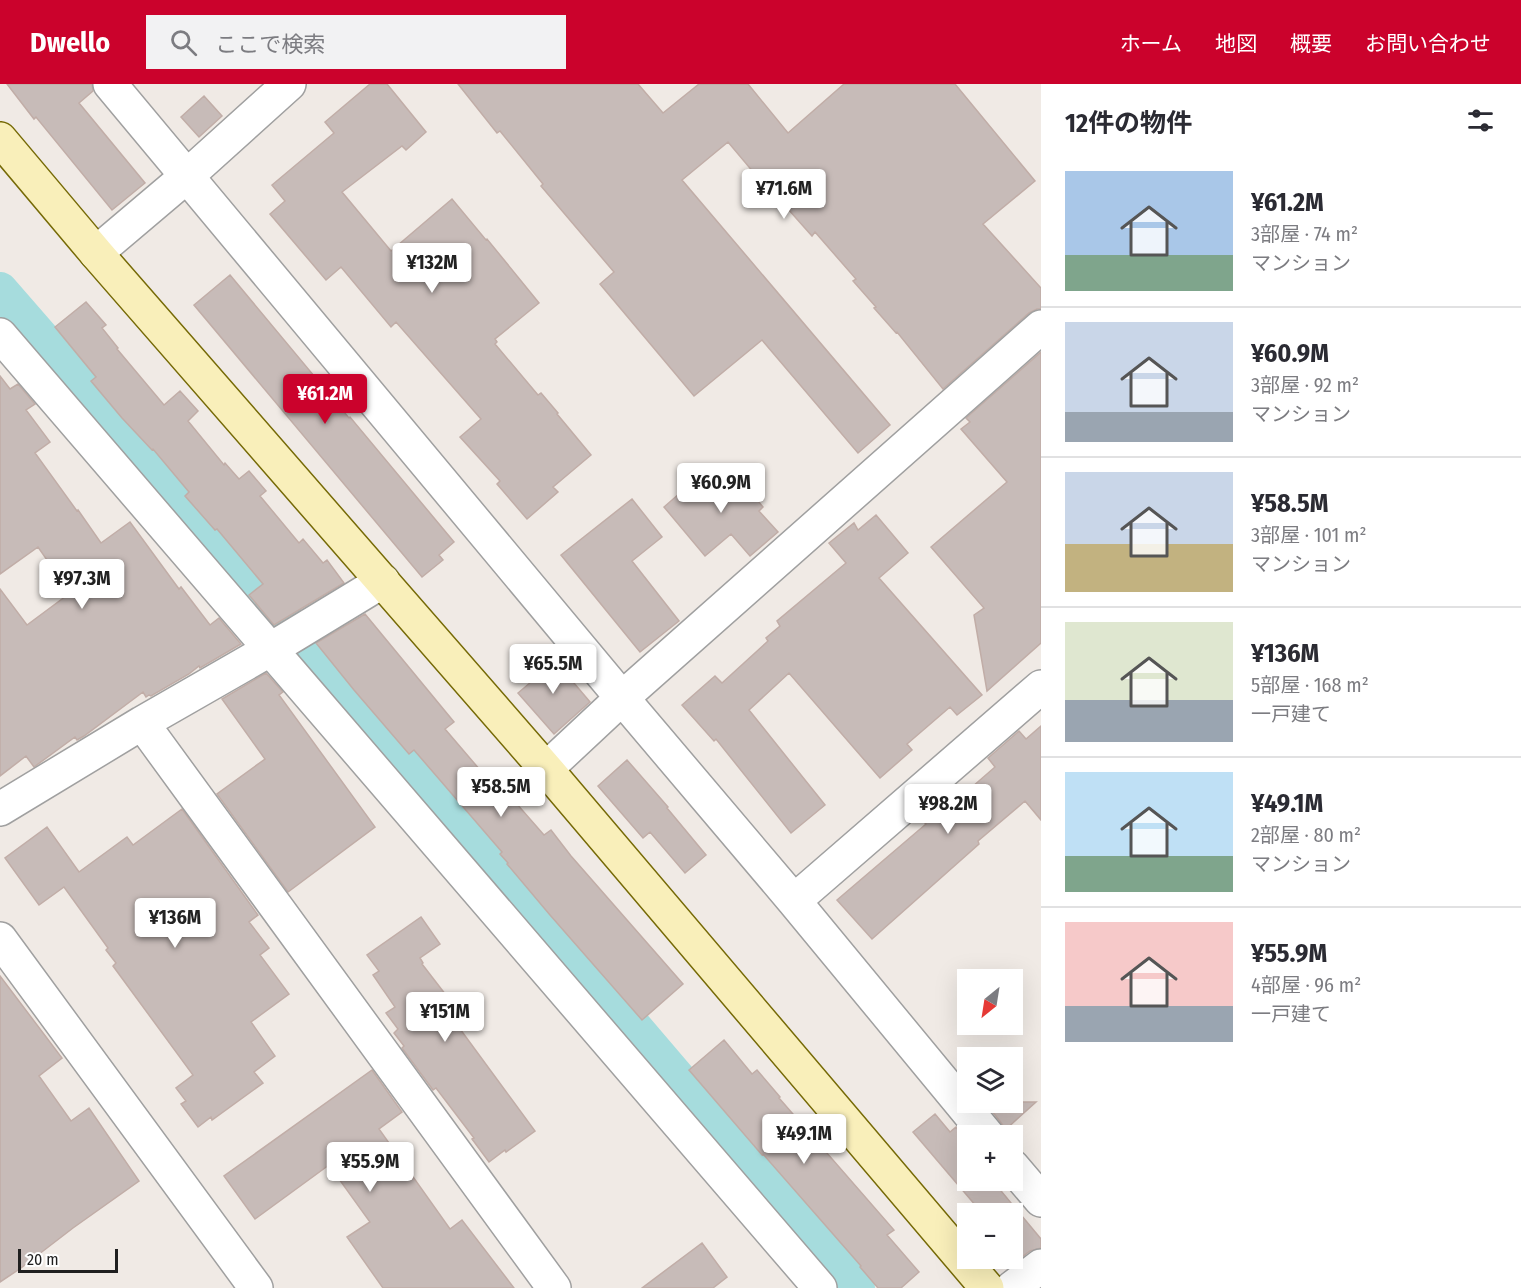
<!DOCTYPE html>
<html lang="ja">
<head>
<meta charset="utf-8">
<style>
  body { margin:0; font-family:"Fira Sans Condensed","Noto Sans JP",sans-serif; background:#f2f2f3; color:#2b2b33; height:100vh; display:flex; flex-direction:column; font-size:22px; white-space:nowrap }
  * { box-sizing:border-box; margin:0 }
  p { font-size:20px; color:#7c7c81 }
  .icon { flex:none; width:33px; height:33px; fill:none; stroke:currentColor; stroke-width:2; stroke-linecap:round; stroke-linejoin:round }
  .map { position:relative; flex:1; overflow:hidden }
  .panel { display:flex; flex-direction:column; background:#fff; width:480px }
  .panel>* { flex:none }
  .needle { width:39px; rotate:210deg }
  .tools { position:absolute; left:957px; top:885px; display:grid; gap:12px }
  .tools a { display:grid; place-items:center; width:66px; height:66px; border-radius:0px; background:#fff; box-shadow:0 6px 24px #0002; font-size:30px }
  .scale { position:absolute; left:18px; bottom:15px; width:100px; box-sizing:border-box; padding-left:6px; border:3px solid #1f1f1f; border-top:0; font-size:16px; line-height:21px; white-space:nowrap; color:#1f1f1f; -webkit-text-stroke:4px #fff; paint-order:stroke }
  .price { position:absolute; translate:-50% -51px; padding:0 14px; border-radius:6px; background:#fff; color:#222; font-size:20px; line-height:39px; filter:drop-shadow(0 2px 3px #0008) }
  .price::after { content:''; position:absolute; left:50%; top:36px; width:18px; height:14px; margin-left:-9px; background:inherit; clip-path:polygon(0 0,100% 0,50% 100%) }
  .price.active { background:#cb022c; color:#fff }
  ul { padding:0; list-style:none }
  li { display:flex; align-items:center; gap:18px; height:150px; padding:0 24px }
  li+li { border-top:2px solid #e1e1e2 }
  li span { display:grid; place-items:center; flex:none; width:168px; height:120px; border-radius:0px; color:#555 }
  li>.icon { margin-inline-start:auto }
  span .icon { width:72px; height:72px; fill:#fffc; stroke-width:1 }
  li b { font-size:26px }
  h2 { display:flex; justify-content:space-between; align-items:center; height:72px; padding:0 24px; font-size:26px }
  header { display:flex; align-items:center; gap:36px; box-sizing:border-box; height:84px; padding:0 30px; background:#cb022c; color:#fff }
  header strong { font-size:28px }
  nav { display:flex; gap:33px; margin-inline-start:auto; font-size:21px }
  .search { width:420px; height:54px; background:#f2f2f3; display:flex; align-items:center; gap:15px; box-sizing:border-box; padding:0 21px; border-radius:0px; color:#7c7c81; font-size:22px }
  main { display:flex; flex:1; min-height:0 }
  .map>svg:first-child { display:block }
</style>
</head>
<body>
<header>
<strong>Dwello</strong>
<div class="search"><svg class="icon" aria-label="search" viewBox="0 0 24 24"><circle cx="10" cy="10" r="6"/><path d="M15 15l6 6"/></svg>ここで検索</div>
<nav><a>ホーム</a><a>地図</a><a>概要</a><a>お問い合わせ</a></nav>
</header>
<main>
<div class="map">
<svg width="1041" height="1204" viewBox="0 0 1041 1204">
  <rect width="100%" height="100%" fill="#f0eae5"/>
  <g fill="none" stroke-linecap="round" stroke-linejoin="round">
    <path stroke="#a6dcdd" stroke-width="36" d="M0,206L242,484L857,1204"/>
  </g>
  <path fill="#c7bbb8" stroke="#c1ada7" stroke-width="1.5" d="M7,0H92L93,7L79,19L145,99L112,126L36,33L34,35Z
    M370,0H387L426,48L406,66L402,62L342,108L391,167L452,115L486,156L487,155L539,219L495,255L497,258L495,260L538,311L541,309L558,329L557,330L591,371L553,403L558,408L527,435L497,400L500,397L460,353L481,335L396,238L391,243L341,183L326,196L270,130L285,117L272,101L334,49L325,38Z
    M458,0H638L663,29L699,0H748L788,49L844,0H955L1035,97L983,140L1041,204V225H1037L1029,229L943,305L897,248L896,249L874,224L876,223L853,197L856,195L815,148L812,152L788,125L786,127L728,58L682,96L890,341L858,369L762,256L694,312L600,200L614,188L541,102L543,100L500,47L497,49Z
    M204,12L222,32L199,53L181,33Z
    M230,191L349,334L350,333L454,458L439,471L443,476L422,493L194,221Z
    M86,218L106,241L102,244L118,264L117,265L164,321L180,307L198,327L188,337L224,381L225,379L239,395L249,387L266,407L260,412L299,459L303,455L323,479L327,476L344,499L274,541L249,511L263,500L217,445L215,446L185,412L189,408L153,365L152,366L122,334L91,297L96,293L55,243Z
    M1041,268V559L987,607L974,531L984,524L931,463L1007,398L961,345L970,338L966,334Z
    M0,292L10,305L18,300L35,320L26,326L50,358L35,369L77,427L78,426L101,459L130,438L179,505L181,503L210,541L219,534L241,560L200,584L199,582L189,590L151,612L149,611L146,613L143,608L84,652L77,656L75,653L34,683L26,672L0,692V505L27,541L70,509L38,463L0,490Z
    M729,383L763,423L759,427L778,448L750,472L731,450L705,472L664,423L696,395L704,405Z
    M632,415L662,453L632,477L679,537L640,568L561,471Z
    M876,431L908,469L879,494L982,611L957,631L950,623L907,660L912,666L880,694L789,589L749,626L825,721L791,749L716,655L714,657L682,621L715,592L722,599L768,557L766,554L780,542L777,537L846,479L829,459L854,439L858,446Z
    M365,530L454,638L445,645L498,707L502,703L544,751L551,746L571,772L683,900L642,936L550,831L507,780L508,779L500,770L502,768L414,666L409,670L354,606L316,559Z
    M545,574L553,582L557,579L590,618L554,650L518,609L531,598L525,591Z
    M266,589L283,608L279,611L375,743L288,808L217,710L265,675L222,615Z
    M1041,642V736L1025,717L978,757L979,760L872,855L837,816L926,740L919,733L941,714L949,723L995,683L988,674L1019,647L1026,655Z
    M627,676L668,723L667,724L706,771L685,789L650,748L643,754L598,702Z
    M182,725L258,831L249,838L269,864L260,871L289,910L251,938L275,972L254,988L263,999L212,1036L211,1033L198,1043L181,1020L186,1017L176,1004L193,991L113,882L116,879L106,866L108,864L64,803L39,821L5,774L47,743L79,788L127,753L133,761Z
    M421,833L440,860L420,874L423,879L422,880L459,928L452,934L535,1047L506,1068L505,1066L489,1078L472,1055L474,1054L436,1004L433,1006L402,964L404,962L394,949L398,945L386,929L395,923L373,891L379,887L367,871Z
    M0,892L62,974L39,992L71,1037L89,1024L139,1097L73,1144L21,1184L0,1198Z
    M724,956L752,990L757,986L780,1013L779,1014L894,1146L887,1151L919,1188L901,1204H878L860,1183L861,1182L763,1070L762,1071L689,986Z
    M372,986L402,1028L379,1045L450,1145L462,1136L514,1204H383L347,1153L370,1138L329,1081L255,1135L224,1092Z
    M985,1018H1036L1005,1046L1002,1040Z
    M935,1030L950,1048L956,1043L968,1057V1096H992L1041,1155V1164L1030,1167L1018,1176L1012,1168V1130L982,1129L913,1048Z
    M702,1159L727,1193L713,1204H642Z"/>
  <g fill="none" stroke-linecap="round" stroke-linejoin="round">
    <g stroke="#a0a0a0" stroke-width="36">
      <path id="street" d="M110,0L622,614L794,817L988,1052
        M96,169L187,92L289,0
        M0,251L820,1204
        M142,639L554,1204
        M546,685L622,614L1041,243
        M0,725L142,639L271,565L383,497
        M794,817L1041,603
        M0,855L256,1204
        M1012,1082L1041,1116
        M1012,1204L1041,1182"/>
    </g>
    <g stroke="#766a06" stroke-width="36">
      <path id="secondary" d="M0,55L96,169L546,685L987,1204"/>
    </g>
    <use href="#street" stroke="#fff" stroke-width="33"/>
    <use href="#secondary" stroke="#f9efba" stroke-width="33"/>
  </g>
</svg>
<div class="tools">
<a><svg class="needle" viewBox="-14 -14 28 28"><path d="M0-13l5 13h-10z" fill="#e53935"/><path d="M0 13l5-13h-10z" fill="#7c7c81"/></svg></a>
<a><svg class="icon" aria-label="layers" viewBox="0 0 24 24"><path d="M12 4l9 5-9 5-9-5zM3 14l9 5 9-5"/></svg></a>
<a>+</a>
<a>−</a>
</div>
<div class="scale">20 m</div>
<b class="price" style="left:784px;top:136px">¥71.6M</b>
<b class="price" style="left:432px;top:210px">¥132M</b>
<b class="price active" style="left:325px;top:341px">¥61.2M</b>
<b class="price" style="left:721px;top:430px">¥60.9M</b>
<b class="price" style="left:82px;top:526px">¥97.3M</b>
<b class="price" style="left:553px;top:611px">¥65.5M</b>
<b class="price" style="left:501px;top:734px">¥58.5M</b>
<b class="price" style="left:948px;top:751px">¥98.2M</b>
<b class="price" style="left:175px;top:865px">¥136M</b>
<b class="price" style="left:445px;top:959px">¥151M</b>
<b class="price" style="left:804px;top:1081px">¥49.1M</b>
<b class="price" style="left:370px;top:1109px">¥55.9M</b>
</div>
<section class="panel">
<h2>12件の物件<svg class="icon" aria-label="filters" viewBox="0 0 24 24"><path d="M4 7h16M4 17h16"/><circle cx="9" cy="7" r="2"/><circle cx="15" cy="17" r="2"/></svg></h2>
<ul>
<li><span style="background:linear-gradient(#a9c7e8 70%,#7fa58c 0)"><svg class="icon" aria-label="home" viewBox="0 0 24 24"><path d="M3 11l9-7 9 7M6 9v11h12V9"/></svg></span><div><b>¥61.2M</b><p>3部屋 · 74 m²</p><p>マンション</p></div></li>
<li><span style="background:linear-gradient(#c9d6e8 75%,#9aa5b1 0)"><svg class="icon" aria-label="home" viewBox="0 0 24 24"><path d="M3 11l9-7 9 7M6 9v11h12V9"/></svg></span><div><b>¥60.9M</b><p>3部屋 · 92 m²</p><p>マンション</p></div></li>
<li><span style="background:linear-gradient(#c9d6e8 60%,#c2b280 0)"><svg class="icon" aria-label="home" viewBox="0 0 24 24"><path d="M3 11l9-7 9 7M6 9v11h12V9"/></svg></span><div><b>¥58.5M</b><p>3部屋 · 101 m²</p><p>マンション</p></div></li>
<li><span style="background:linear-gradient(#dfe7d0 65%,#9aa5b1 0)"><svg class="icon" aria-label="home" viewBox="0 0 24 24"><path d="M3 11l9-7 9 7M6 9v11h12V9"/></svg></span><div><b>¥136M</b><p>5部屋 · 168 m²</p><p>一戸建て</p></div></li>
<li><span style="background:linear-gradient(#bfe0f5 70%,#7fa58c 0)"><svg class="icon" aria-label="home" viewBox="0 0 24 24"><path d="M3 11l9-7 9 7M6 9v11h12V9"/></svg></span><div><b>¥49.1M</b><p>2部屋 · 80 m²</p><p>マンション</p></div></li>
<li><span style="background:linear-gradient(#f6c9c9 70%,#9aa5b1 0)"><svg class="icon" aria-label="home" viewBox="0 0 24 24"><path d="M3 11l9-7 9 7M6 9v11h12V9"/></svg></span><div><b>¥55.9M</b><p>4部屋 · 96 m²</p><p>一戸建て</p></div></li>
</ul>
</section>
</main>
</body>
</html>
